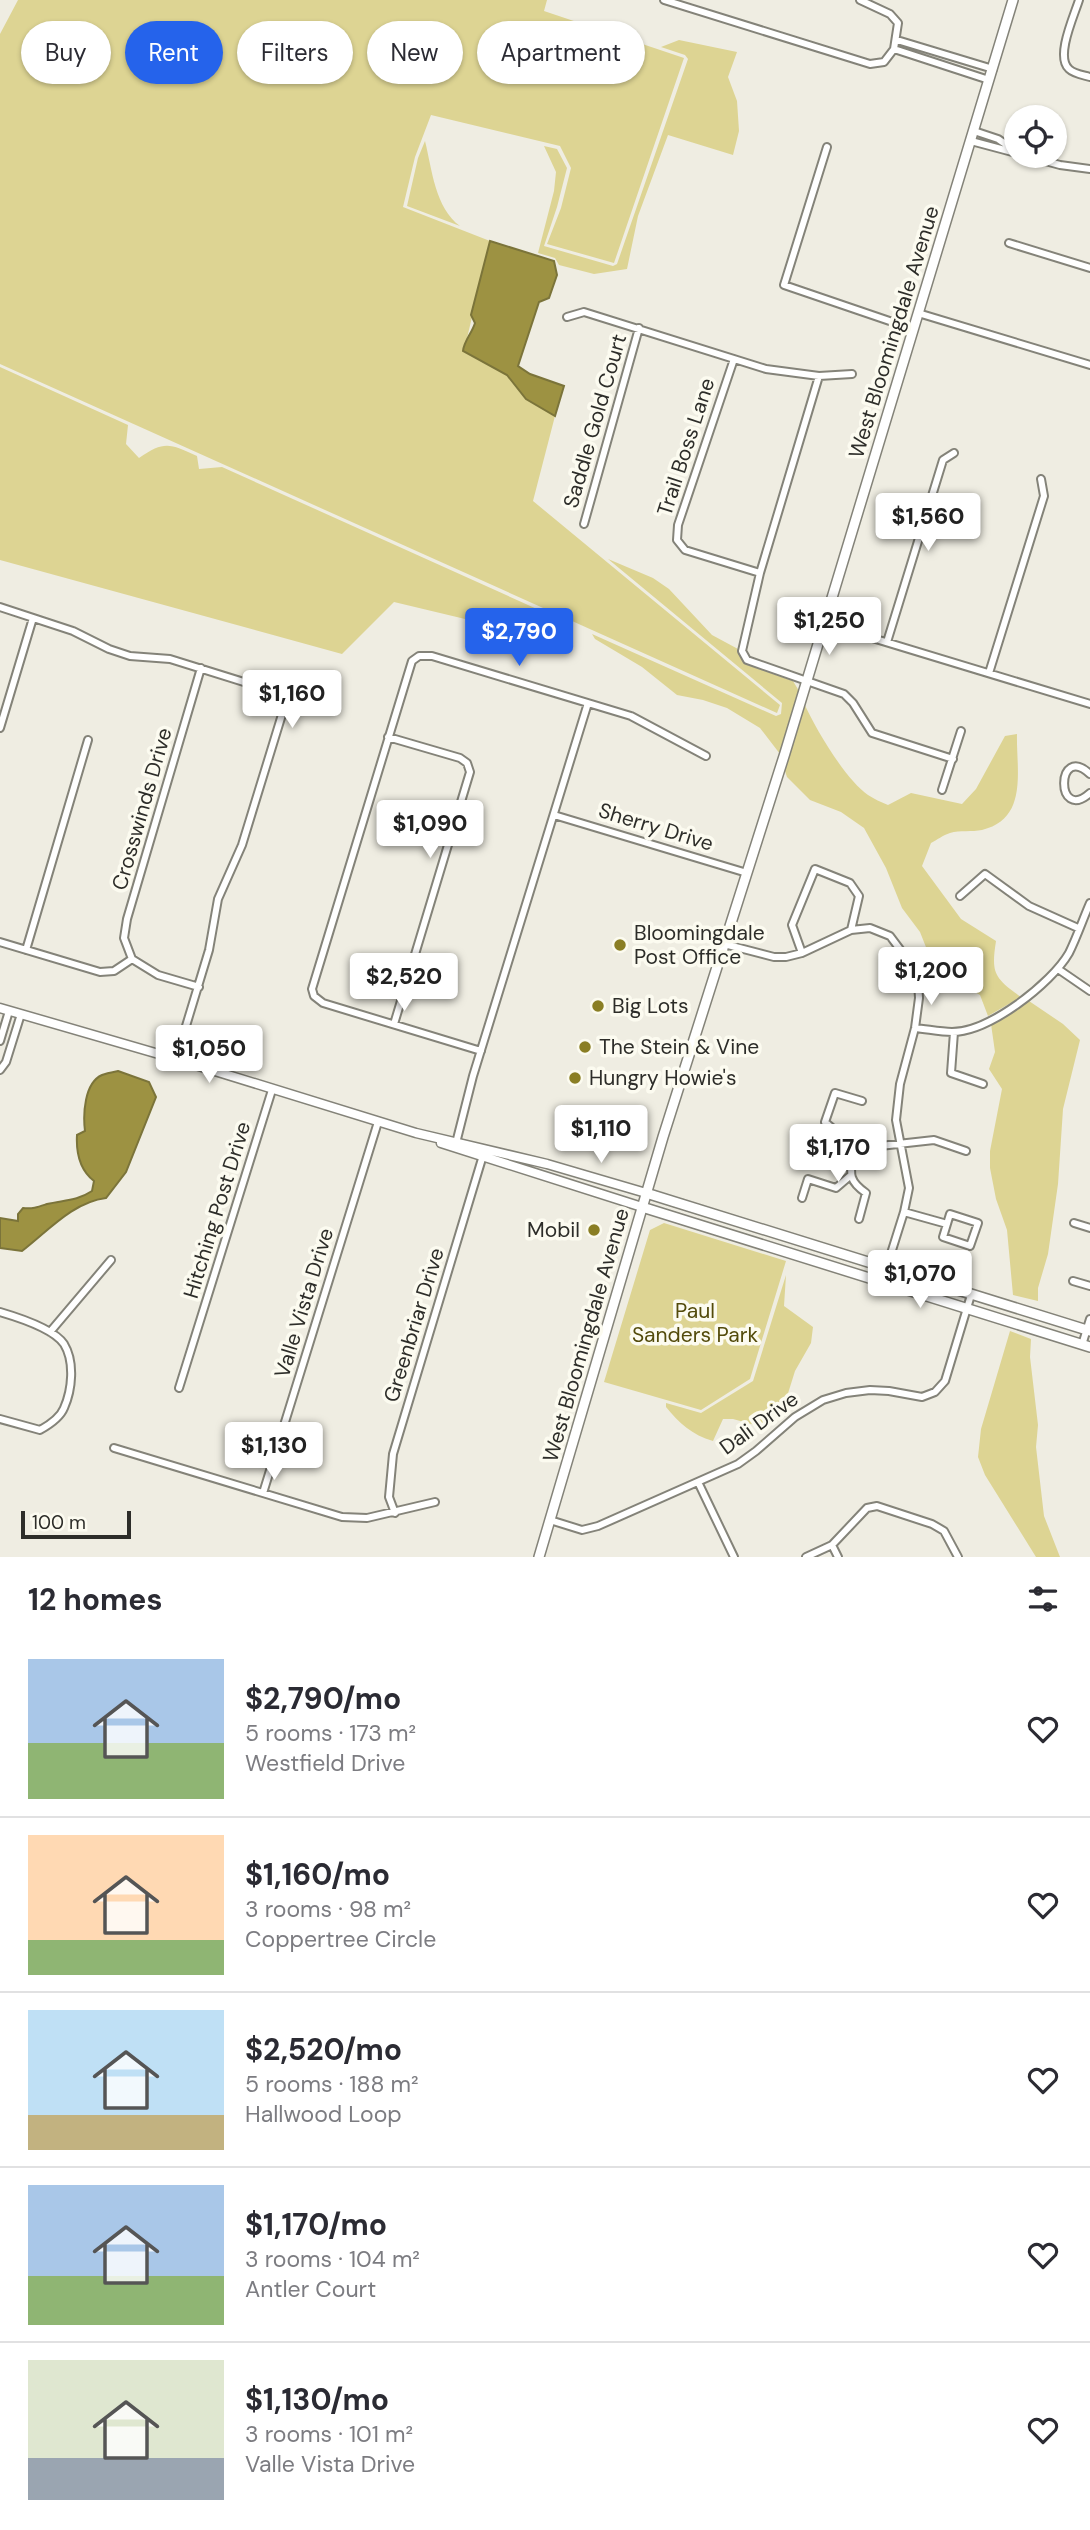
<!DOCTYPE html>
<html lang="en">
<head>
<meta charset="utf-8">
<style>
  body { margin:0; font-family:"DM Sans",sans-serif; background:#f2f2f3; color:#2b2b33; height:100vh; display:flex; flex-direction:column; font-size:26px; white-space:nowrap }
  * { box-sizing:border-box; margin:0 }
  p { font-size:23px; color:#7c7c81 }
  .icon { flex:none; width:38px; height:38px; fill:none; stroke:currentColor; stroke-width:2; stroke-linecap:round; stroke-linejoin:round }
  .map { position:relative; height:1557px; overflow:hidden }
  .side { display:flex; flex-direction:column; background:#fff; flex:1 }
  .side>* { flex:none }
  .hud { position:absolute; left:21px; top:21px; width:700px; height:63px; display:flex; gap:14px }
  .tools { position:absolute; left:1004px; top:105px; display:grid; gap:14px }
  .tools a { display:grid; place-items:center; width:63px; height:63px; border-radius:50%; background:#fff; box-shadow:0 2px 5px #0004; font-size:35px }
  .scale { position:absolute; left:21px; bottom:18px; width:110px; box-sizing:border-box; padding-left:7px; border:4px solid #2d2d29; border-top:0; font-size:19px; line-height:24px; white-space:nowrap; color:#2d2d29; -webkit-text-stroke:5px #fcfbf0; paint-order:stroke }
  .price { position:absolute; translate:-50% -60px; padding:0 16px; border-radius:7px; background:#fff; color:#222; font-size:23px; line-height:46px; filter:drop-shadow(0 2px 4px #0008) }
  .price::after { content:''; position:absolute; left:50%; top:42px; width:21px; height:16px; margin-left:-10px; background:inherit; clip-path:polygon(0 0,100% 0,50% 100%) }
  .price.on { background:#2563eb; color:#fff }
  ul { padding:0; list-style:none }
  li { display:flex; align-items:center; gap:21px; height:175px; padding:0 28px }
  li+li { border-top:2px solid #e1e1e2 }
  li span { display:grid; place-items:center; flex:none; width:196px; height:140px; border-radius:0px; color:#555 }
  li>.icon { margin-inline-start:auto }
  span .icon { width:84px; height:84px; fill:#fffc; stroke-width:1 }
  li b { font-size:30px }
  h2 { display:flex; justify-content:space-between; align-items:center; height:84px; padding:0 28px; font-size:30px }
  .pill { padding:0 24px; border-radius:32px; background:#fff; box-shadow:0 2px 5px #0004; font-size:24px; line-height:63px }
  .pill.on { background:#2563eb; color:#fff }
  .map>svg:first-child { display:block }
</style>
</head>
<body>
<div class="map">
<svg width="1090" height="1557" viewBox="0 0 1090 1557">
  <rect width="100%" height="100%" fill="#efede2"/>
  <path fill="#ddd493" d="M18,0H547L544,11L684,58L614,263L547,244L561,208L571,168L560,146L431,115L415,157L403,207L490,241L464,351L507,375L526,399L555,416L533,501L780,705L777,713L0,364V34Z
    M679,40L737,52L728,77L737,101L739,131L733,155L668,135L638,216L627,269L594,274L559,265L555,258L538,253L554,191L556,172L544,146L557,149L567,168L557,207L544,246L613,266L617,264L688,59L685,55L661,47Z
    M425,141C432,169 435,208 460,226L407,206L418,158Z
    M0,367L128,425L126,444L139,458C165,440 170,444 197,456L199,469L222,467L557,618L540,637L394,602L342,654L0,560Z
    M608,559L653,578L669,589L712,635L738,649L745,664L793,681L799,691L780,754L760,728L727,708L703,700L677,695L642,667L595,639L592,634L776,716L781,714L782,703Z
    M804,703C815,728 845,779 868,795C874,799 881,802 888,805L911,793L962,804L976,789L1005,736L1017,734C1016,769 1029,819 982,830C972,832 960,830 950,833C943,835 937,840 931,843L922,866L961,919L996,941C991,973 994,978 1021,997L988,1016L980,995L935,970L920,932L902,908L886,868L864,828L841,812L810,800L787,777L784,768Z
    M1029,1001L1063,1024L1080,1040L1063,1109L1058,1184L1048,1254L1038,1288V1301L1013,1295L1007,1230L996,1199L990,1168V1151L1002,1089L989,1069L995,1052L991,1024Z
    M664,1223L786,1261L750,1379L701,1410L604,1382L650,1230Z
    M786,1275L784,1306L813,1327L811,1343L795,1371L780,1419L762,1427L733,1419H723L713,1441C692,1435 679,1423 666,1407V1403L701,1413L753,1381Z
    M1010,1331L1031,1339L1030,1357L1038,1425L1036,1447L1044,1516L1060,1557H1036L985,1475L978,1457L981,1429Z"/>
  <path fill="#9d9242" stroke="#7b743a" stroke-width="2" d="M490,241L554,261L557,275L549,298L539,302L518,366L530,374L564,386L555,416L526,399L507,375L463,351C464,341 472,333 475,323L471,315Z
    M118,1071L149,1082L156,1097L126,1172L106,1198C73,1202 48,1231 22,1251L0,1248V1218L18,1221V1214L23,1208C33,1209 38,1207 47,1204C64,1200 77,1201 92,1191L94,1181C80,1170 76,1153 77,1135L85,1131C83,1115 84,1083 102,1075C107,1073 113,1072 118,1071Z"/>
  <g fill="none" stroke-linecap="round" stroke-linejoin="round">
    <g stroke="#848379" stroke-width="10">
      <path id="minor" d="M664,0L870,64L884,62L894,49L898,23L890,14L860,0
        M1079,0C1074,16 1055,57 1069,69C1074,74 1083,75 1090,77
        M897,40L993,69
        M894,49L989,80
        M974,131L998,139L1017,152
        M971,141L1016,153
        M827,147L784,285L913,329
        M1027,156L1060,165L1090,169
        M1009,243L1090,268
        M918,313L1090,365
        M567,317L584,312L766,369L819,376L852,374
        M734,359L678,525L677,540L685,550L760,573
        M819,376L760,573L742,651L747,660L844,694L853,703L872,733L953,759
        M584,524L639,328
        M0,607L73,631L109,649L130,656L170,659L279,693L284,708L242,845L218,899L209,950L176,1059
        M823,623L1090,704
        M887,642L943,460L954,453
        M989,673L1044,496L1041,479
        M0,728L33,618
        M388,737L460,758L467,763L470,772L394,1024
        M1090,774C1056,742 1055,824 1090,793
        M942,790L961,731
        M554,815L747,873
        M960,896L985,874L1029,906L1078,928
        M0,942L100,972L114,971L132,959
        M724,944L774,957H786L802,953L851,930L870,928L890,936L911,964L918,982L919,998L915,1028L900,1084L896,1120L909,1188L904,1212L882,1282
        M26,950L88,740
        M802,953L792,925L815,869L850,883L859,896L851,930
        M132,959L124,938L127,919L201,668
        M132,959L158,975L199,987
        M1058,969L1090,991
        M915,1028C927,1029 940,1032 952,1032C989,1032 1051,984 1069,953C1077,937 1083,919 1090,903
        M954,1032L951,1073L983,1084
        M0,1041L9,1011
        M481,1051L323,1003L314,996L312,989L412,661L419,656H432L631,716L706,756
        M0,1070L6,1062L21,1014
        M455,1147L473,1076L588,703
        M853,1149L934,1140L966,1151
        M853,1149L844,1138L825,1122L835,1093L862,1101
        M853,1149C851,1172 846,1179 866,1193L859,1219
        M802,1198L808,1179L836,1188L850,1176
        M904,1212L947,1224
        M950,1214L978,1223L970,1246L943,1237Z
        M1074,1223L1090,1228
        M1073,1281L1090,1286
        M0,1312C17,1317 54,1329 64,1344C75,1362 72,1390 64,1408C60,1418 49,1425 40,1430L0,1419
        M50,1332L111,1260
        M1082,1345L1090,1319
        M179,1388L272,1090
        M114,1448L342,1517L367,1518L435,1502
        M698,1482L734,1557
        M263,1493L378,1122
        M395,1513L389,1497L393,1454L484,1152
        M550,1520L582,1530L598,1526L738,1464L756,1451L795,1417L823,1400L846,1393L870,1390L889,1391L922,1397L935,1392L945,1381L971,1295
        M832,1545L838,1557
        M806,1557L832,1545L867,1508L877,1506L932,1524L944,1531L958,1557"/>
    </g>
    <g stroke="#848379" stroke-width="11">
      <path id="tertiary" d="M0,1008L176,1059L416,1133L547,1164L646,1193
        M441,1143L642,1207"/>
    </g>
    <g stroke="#848379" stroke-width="12">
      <path id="secondary" d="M646,1193L1090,1331
        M642,1207L1090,1347
        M539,1557L663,1137L785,753L1013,0"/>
    </g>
    <use href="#minor" stroke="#fff" stroke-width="6"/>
    <use href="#tertiary" stroke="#fff" stroke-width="8"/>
    <use href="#secondary" stroke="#fff" stroke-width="9"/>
  </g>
  <g fill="#8a7e24" stroke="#fcfbf0" stroke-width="2.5">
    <circle cx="620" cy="945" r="7"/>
    <circle cx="598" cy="1006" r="7"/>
    <circle cx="585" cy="1047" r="7"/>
    <circle cx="575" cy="1078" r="7"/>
    <circle cx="594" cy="1230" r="7"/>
  </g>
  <g text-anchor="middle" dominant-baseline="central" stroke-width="7" stroke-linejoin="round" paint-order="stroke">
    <g font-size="21" fill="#2d2d29" stroke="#fcfbf0">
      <text transform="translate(894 332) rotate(-73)">West Bloomingdale Avenue</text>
      <text transform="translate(595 421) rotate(-74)">Saddle Gold Court</text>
      <text transform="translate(686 447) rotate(-72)">Trail Boss Lane</text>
      <text transform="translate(142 809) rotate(-74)">Crosswinds Drive</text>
      <text transform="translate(656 827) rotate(17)">Sherry Drive</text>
      <text transform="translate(217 1210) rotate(-73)">Hitching Post Drive</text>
      <text transform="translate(304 1303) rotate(-73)">Valle Vista Drive</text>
      <text transform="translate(414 1325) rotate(-73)">Greenbriar Drive</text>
      <text transform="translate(586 1335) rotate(-74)">West Bloomingdale Avenue</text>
      <text transform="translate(759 1423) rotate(-36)">Dali Drive</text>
    </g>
    <g font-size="21" fill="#2d2d29" stroke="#fcfbf0" text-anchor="start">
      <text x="634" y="933">Bloomingdale<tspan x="634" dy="24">Post Office</tspan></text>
      <text x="612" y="1006">Big Lots</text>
      <text x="599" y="1047">The Stein &amp; Vine</text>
      <text x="589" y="1078">Hungry Howie's</text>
      <text x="580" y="1230" text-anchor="end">Mobil</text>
    </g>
    <g font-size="21" fill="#534b0b" stroke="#fcfbf0">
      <text x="695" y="1311">Paul<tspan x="695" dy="24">Sanders Park</tspan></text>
    </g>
  </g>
</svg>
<div class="tools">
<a><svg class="icon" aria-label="locate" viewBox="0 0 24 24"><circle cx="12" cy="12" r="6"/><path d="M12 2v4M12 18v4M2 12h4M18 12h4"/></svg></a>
</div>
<div class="scale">100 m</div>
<b class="price" style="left:928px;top:553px">$1,560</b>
<b class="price" style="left:829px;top:657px">$1,250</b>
<b class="price on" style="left:519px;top:668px">$2,790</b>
<b class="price" style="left:292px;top:730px">$1,160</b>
<b class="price" style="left:430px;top:860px">$1,090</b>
<b class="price" style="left:931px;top:1007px">$1,200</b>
<b class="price" style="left:404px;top:1013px">$2,520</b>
<b class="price" style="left:209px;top:1085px">$1,050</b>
<b class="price" style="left:601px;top:1165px">$1,110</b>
<b class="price" style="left:838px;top:1184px">$1,170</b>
<b class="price" style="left:920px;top:1310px">$1,070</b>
<b class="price" style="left:274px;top:1482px">$1,130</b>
<div class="hud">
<a class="pill">Buy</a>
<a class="pill on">Rent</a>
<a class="pill">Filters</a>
<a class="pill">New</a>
<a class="pill">Apartment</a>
</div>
</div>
<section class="side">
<h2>12 homes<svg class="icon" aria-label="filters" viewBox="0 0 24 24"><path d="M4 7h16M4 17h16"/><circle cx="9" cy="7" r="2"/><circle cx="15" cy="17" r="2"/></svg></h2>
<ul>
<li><span style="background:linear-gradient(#a9c7e8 60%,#8fb573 0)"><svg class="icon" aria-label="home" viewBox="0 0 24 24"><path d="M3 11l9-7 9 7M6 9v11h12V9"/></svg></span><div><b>$2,790/mo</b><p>5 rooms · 173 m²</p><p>Westfield Drive</p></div><svg class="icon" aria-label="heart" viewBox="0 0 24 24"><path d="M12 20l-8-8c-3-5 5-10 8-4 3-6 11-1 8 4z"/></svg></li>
<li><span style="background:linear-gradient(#ffd9b3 75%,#8fb573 0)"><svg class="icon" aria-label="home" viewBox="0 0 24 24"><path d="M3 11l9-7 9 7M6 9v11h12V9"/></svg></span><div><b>$1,160/mo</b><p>3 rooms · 98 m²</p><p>Coppertree Circle</p></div><svg class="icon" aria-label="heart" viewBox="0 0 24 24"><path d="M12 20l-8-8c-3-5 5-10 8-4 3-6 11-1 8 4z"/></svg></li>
<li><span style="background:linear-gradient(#bfe0f5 75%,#c2b280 0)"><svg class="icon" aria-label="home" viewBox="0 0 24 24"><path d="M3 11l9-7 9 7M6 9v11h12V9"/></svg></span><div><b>$2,520/mo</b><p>5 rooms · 188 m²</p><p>Hallwood Loop</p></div><svg class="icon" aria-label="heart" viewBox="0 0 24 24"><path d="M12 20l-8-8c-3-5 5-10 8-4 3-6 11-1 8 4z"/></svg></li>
<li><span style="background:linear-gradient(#a9c7e8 65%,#8fb573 0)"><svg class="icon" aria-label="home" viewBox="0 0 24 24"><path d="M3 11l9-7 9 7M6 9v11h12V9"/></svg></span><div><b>$1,170/mo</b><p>3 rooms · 104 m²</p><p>Antler Court</p></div><svg class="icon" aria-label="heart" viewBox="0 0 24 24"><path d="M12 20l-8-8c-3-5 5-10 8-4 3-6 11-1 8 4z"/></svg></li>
<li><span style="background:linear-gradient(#dfe7d0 70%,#9aa5b1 0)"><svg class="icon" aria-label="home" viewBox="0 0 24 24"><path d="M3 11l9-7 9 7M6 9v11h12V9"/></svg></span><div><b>$1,130/mo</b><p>3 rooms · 101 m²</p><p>Valle Vista Drive</p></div><svg class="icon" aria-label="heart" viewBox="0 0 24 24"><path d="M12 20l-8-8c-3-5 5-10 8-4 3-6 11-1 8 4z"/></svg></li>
</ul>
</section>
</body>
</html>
